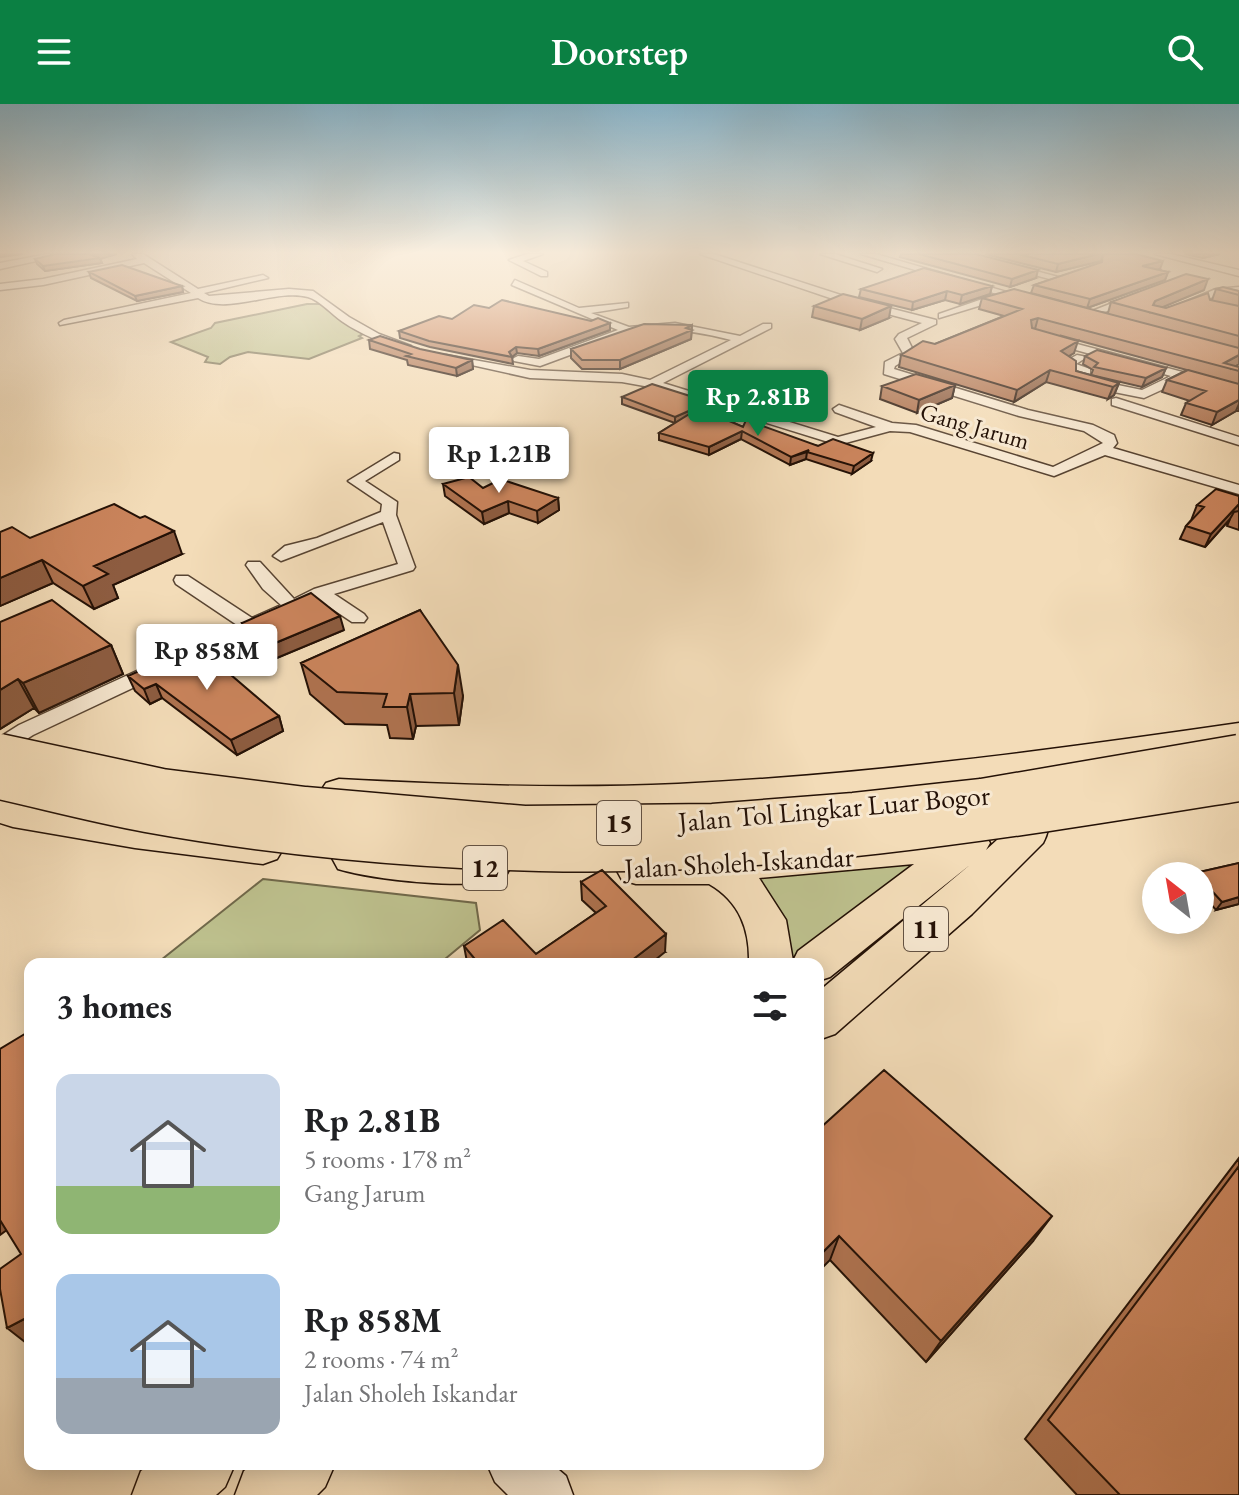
<!DOCTYPE html>
<html lang="en">
<head>
<meta charset="utf-8">
<style>
  body { margin:0; font-family:"EB Garamond",serif; background:#f6f6f6; color:#202124; height:100vh; display:flex; flex-direction:column; font-size:30px; white-space:nowrap }
  * { box-sizing:border-box; margin:0 }
  p { font-size:26px; color:#757577 }
  .icon { flex:none; width:44px; height:44px; fill:none; stroke:currentColor; stroke-width:2; stroke-linecap:round; stroke-linejoin:round }
  .map { position:relative; flex:1; overflow:hidden }
  .panel { position:absolute; left:24px; top:854px; width:800px; height:512px; display:flex; flex-direction:column; background:#fff; border-radius:16px; box-shadow:0 4px 20px #0003 }
  .panel>* { flex:none }
  .needle { width:52px; rotate:329deg }
  .buttons { position:absolute; left:1142px; top:758px; display:grid; gap:16px }
  .buttons a { display:grid; place-items:center; width:72px; height:72px; border-radius:50%; background:#fff; box-shadow:0 4px 20px #0003; font-size:40px }
  .price { position:absolute; translate:-50% -68px; padding:0 18px; border-radius:8px; background:#fff; color:#222; font-size:26px; line-height:52px; filter:drop-shadow(0 2px 4px #0008) }
  .price::after { content:''; position:absolute; left:50%; top:48px; width:24px; height:18px; margin-left:-12px; background:inherit; clip-path:polygon(0 0,100% 0,50% 100%) }
  .price.active { background:#0b8043; color:#fff }
  ul { padding:0; list-style:none }
  li { display:flex; align-items:center; gap:24px; height:200px; padding:0 32px }
  li span { display:grid; place-items:center; flex:none; width:224px; height:160px; border-radius:16px; color:#555 }
  li>.icon { margin-inline-start:auto }
  span .icon { width:96px; height:96px; fill:#fffc; stroke-width:1 }
  li b { font-size:34px }
  h2 { display:flex; justify-content:space-between; align-items:center; height:96px; padding:0 32px; font-size:34px }
  header { display:flex; justify-content:space-between; align-items:center; height:104px; padding:0 32px; background:#0b8043; color:#fff; font-size:36px; font-weight:600 }
  .map>svg:first-child { display:block }
</style>
</head>
<body>
<header><svg class="icon" aria-label="menu" viewBox="0 0 24 24"><path d="M4 6h16M4 12h16M4 18h16"/></svg>Doorstep<svg class="icon" aria-label="search" viewBox="0 0 24 24"><circle cx="10" cy="10" r="6"/><path d="M15 15l6 6"/></svg></header>
<div class="map">
<svg width="1239" height="1391" viewBox="0 0 1239 1391">
  <rect width="100%" height="100%" fill="#f3dcb8"/>
  <filter id="stains"><feTurbulence type="fractalNoise" baseFrequency=".0025" numOctaves="4"/><feColorMatrix values="0 0 0 0 .2 0 0 0 0 .09 0 0 0 0 .02 0 0 0 .5 -.17"/></filter>
  <radialGradient id="worn" r=".72"><stop offset=".6" stop-color="#630" stop-opacity="0"/><stop offset="1" stop-color="#630" stop-opacity=".3"/></radialGradient>
  <path fill="#bdc08d" stroke="#70684a" stroke-width="2" d="M307,200H325L363,230L359,232L362,234L309,255L248,248L230,253L220,260L205,258L208,253L171,238L211,224L215,219Z
    M959,740L813,860H772L727,761Z
    M263,775L476,799L480,826L439,860H156Z"/>
  <g fill="none" stroke-linecap="round" stroke-linejoin="round">
    <g stroke="#584432" stroke-width="3">
      <path id="street" d="M48,150H68L0,165V159Z
        M132,150H143L198,185L263,171L268,174L204,189L209,192L289,185L313,187L349,213L379,230L411,242L405,245C383,239 362,231 343,218C332,211 320,196 308,193C276,184 226,212 198,194L60,221L59,219L64,216L191,189L144,159L43,181L0,186V180L43,175L137,155Z
        M527,150H543L523,157L547,168V172H541L509,156Z
        M700,150H714L850,194L936,216V220L907,234L915,250L895,262L894,265L1028,306L1093,321L1114,331L1117,339L1113,344L1239,381V390L1105,351L1054,372L910,328L890,327L838,341L650,283L622,278L530,274L440,254L446,251L530,266L622,270L650,276L731,236C697,227 666,223 632,228L540,262L514,257L512,255L518,252L539,255L618,226L512,181L515,176L579,204L628,199V203L591,209L629,223L675,219L740,232L763,220H771V224L663,279L838,333L876,323L835,308L833,305L839,301L892,319L916,321L1053,363L1103,339L1084,327L1019,312L884,270L885,258L903,249L895,235L899,230L922,219L842,198Z
        M820,150H835L882,165L877,168Z
        M861,150H876L1034,196L1029,199L1008,193L939,214V210L997,190Z
        M956,150H972L1062,174L1057,177Z
        M1155,150H1171L1239,166V172Z
        M1239,183V189L1221,190L1181,205L1176,202L1216,185Z
        M1138,189L1143,192L1142,194L1073,220L1064,218Z
        M1047,232L1239,283V291L1183,276L1144,294L1109,287V281L1113,280L1142,286L1171,272L1043,237V233Z
        M1077,251L1087,253L1076,260L1090,265V271H1082L1060,260Z
        M1116,294L1239,333V341L1112,301V295Z
        M394,349L399,350V356L365,377L397,398L396,411L415,463L413,466L334,490L364,510L367,514L364,518H352L319,496L33,631L11,645L0,646V633L19,621L237,521L176,480L174,476L176,472H188L252,514L281,501L263,485L246,461L248,458H260L294,495L314,485L398,460L383,418L281,457L273,452L285,442L317,434L381,408L382,400L348,377Z"/>
    </g>
    <g stroke="#241106" stroke-width="3">
      <path id="secondary" d="M487,1360H552L566,1372L573,1391H508L495,1378Z"/>
    </g>
    <g stroke="#241106" stroke-width="3">
      <path id="highway" d="M1239,619V641L1046,670C1055,686 1052,723 1043,739L972,810L835,930L818,936V888L971,760L830,873L818,877V860H749C750,826 740,798 709,780H636L622,776L616,765L622,754C656,744 693,756 727,746C780,742 834,739 887,734C919,731 954,720 984,729L990,739L986,746L1010,724L1016,674C865,692 714,709 563,709C488,709 414,705 339,701L326,697L320,688L326,679L339,675C452,681 565,685 678,680C866,671 1053,646 1239,619ZM914,760L798,847L793,857L786,816L759,774Z
        M0,691L135,716L263,730L277,735L283,745L277,755L263,760L135,744L13,723L0,719Z
        M352,739L424,747L490,749L504,753L510,764L504,775C468,786 375,776 338,765L332,754L338,743Z
        M151,1360H235L225,1383L216,1391H132L141,1367Z
        M253,1360H335L325,1383L317,1391H235L244,1367Z"/>
    </g>
    <use href="#street" fill="#f7e8d1" fill-rule="evenodd"/>
    <use href="#secondary" fill="#f7e8d1" fill-rule="evenodd"/>
    <use href="#highway" fill="#f3dcb8" fill-rule="evenodd"/>
    <g stroke="#241106" stroke-width="39" stroke-linecap="butt">
      <path id="highway-bridge" d="M0,648L162,683L305,701L524,720L713,718L854,707L982,693L1239,649
        M0,677C49,688 98,701 147,710C273,733 413,746 540,749C776,755 1008,716 1239,679"/>
    </g>
    <use href="#highway-bridge" stroke="#f3dcb8" stroke-width="36"/>
  </g>
  <path fill="#ae724f" stroke="#241106" stroke-width="2" d="M901,150H976L1036,174L1010,183L900,153Z
    M985,150H1136L1160,165L1157,166L1168,168L1165,176L1087,204L1031,189L1034,181L1101,159V157L1056,168Z
    M1185,150H1220L1203,154Z
    M35,155H100L102,159L45,167L37,160Z
    M89,168L182,182L183,188L137,197L91,174Z
    M992,182L990,190L960,200L945,196L912,206L859,193L861,185Z
    M1216,185L1239,187V260L1235,262L1239,263V307H1236L1212,321L1181,311L1186,299L1190,297L1162,288L1167,276L1187,266L1062,232L1074,249L1069,252L1076,267L1119,279L1114,291L1108,295L1046,278L1014,298L899,263L901,251L935,240L1004,212L979,205L982,194L1108,209L1111,198L1204,186L1162,203L1166,204L1212,196Z
    M814,202L889,214L860,226L812,213Z
    M452,215L610,226L539,252L517,249L512,253L513,260L430,243L400,234L399,227Z
    M692,221L691,235L620,265H582L571,254V245Z
    M369,236L472,256L473,265L457,272L408,261L407,256L370,245Z
    M1085,252L1166,264L1162,273L1142,283L1091,271L1093,266L1083,260Z
    M955,281L952,294L917,309L880,295L882,282Z
    M622,293L709,304L704,306L743,323L818,342L871,357L852,370L806,355L790,361L741,335L709,351L659,336V329L675,319L622,300Z
    M443,380L558,394L559,406L538,419L509,409L484,420L445,392Z
    M1239,392V426L1227,422L1230,415L1205,443L1180,435L1186,422L1193,414H1192L1197,401Z
    M0,428L30,434L182,450L113,481L118,494L94,505L53,479L0,502Z
    M420,506L463,592L459,621L416,622L413,635L390,634L387,621L345,620L310,590L301,559Z
    M0,518L111,541L123,570L39,609L34,604L0,625Z
    M242,519L344,526L272,556L246,534Z
    M128,572L279,612L283,627L237,651L162,594L150,600L135,587Z
    M1239,759V800L1216,806L1200,788V772H1194L1195,769Z
    M581,778L665,848L467,858L464,842L536,850L596,809L582,796Z
    M818,1026L1033,1137L926,1258L830,1156Z
    M1239,1054V1391H1077L1025,1335Z"/>
  <path fill="#8d5c40" stroke="#241106" stroke-width="2" d="M0,150H23L0,153Z
    M95,150H117L100,155L102,159L45,167L43,162Z
    M1098,150H1103L1101,157L1056,168L1058,160Z
    M1204,150H1220L1203,154Z
    M1163,157L1160,165L1139,170L1142,162Z
    M1038,166L1036,174L1010,183L1012,175Z
    M1168,168L1165,176L1087,204L1090,195Z
    M1208,175L1204,186L1151,208L1155,197Z
    M182,182L183,188L137,197L135,192Z
    M992,182L990,190L960,200L962,191Z
    M947,187L945,196L912,206L913,198Z
    M891,202L889,214L860,226L862,215Z
    M1038,214L1035,225L1028,227L1031,216Z
    M610,219V226L539,252L538,245Z
    M692,221L691,235L620,265V256Z
    M1078,237L1074,249L1057,259L1061,247Z
    M516,243L517,249L512,253L509,248Z
    M1239,251V260L1231,265L1224,259Z
    M472,256L473,265L457,272L456,264Z
    M1166,264L1162,273L1142,283L1146,274Z
    M1050,266L1046,278L1014,298L1017,286Z
    M1119,279L1114,291L1108,295L1113,283Z
    M955,281L952,294L917,309L919,296Z
    M1239,296V300L1236,307L1212,321L1217,308Z
    M709,298V304L675,319V313Z
    M742,327L741,335L709,351V343Z
    M807,348L806,355L790,361L791,353Z
    M873,349L871,357L852,370L854,362Z
    M558,394L559,406L538,419L537,407Z
    M508,397L509,409L484,420L482,408Z
    M1239,400V407L1234,408L1230,415L1205,443L1211,430Z
    M174,427L182,450L113,481L118,494L94,505L83,482L94,462Z
    M42,456L53,479L0,502V474Z
    M340,512L344,526L272,556L268,542Z
    M111,541L123,570L39,609L23,579Z
    M458,561L463,592L459,621L454,589Z
    M18,575L34,604L0,625V586Z
    M156,580L162,594L150,600L144,585Z
    M410,590L416,622L413,635L407,603Z
    M279,612L283,627L237,651L231,636Z
    M1239,793V800L1216,806L1222,798Z
    M666,830L665,848L650,860H627Z
    M0,1112L11,1123L0,1131Z
    M1052,1112L1033,1137L926,1258L941,1237Z
    M839,1132L830,1156L818,1168V1153Z
    M30,1212V1235L25,1238L7,1224Z"/>
  <path fill="#ca845c" stroke="#241106" stroke-width="2" d="M55,150H95L91,151L100,154L43,162L35,155Z
    M919,150H976L1038,166L1012,175Z
    M1018,150H1098L1058,160Z
    M1103,150H1136L1163,157L1142,162L1168,168L1090,195L1034,181L1102,158Z
    M122,161L182,182L135,192L89,168Z
    M924,164L992,182L962,191L947,187L913,198L861,185Z
    M1186,170L1208,175L1155,197L1153,201L1166,204L1208,189L1210,196L1239,202V232L1111,198Z
    M1223,183L1239,187V191L1216,185Z
    M1014,185L1239,244V251L1224,259L1239,263V267L1038,214L1031,216L1032,224L1078,237L1061,247L1076,257V267L1119,279L1113,283L1050,266L1017,286L901,251L923,237L935,240L1022,205L982,194Z
    M843,190L891,202L862,215L814,202Z
    M502,196L591,217L598,214L610,219L538,245L516,243L509,248L512,253L429,237L399,227L439,212L452,215L474,201L489,204Z
    M644,220L692,221L686,224L692,226L620,256H582L571,245Z
    M380,232L420,245L472,256L456,264L406,252L411,250L369,236Z
    M1097,246L1166,264L1146,274L1094,263L1098,259L1085,252Z
    M1188,266L1239,280V296L1217,308L1186,299L1206,287L1167,276Z
    M916,270L955,281L919,296L882,282Z
    M652,280L709,298L675,313L622,293Z
    M699,304L743,323L746,316L818,342L833,335L873,349L854,362L807,348L809,346L791,353L742,327L709,343L659,329Z
    M469,373L483,384L495,378L506,377L558,394L537,407L508,397L482,408L443,380Z
    M1216,385L1239,392V400L1211,430L1186,422L1204,403L1197,401Z
    M114,400L140,414L145,412L174,427L94,462L108,470L83,482L42,456L0,474V428L12,423L30,434Z
    M311,489L340,512L268,542L242,519Z
    M52,496L111,541L23,579L18,575L0,586V518Z
    M420,506L458,561L454,589L410,590L407,603H383L387,590L337,588L301,559Z
    M196,541L279,612L231,636L156,580L144,585L128,572Z
    M1239,759V793L1222,798L1200,774V772L1195,769Z
    M602,766L666,830L627,860H462L474,854L464,842L503,816L536,850L606,802L581,778Z
    M28,928L30,931V1212L7,1224L0,1185V1165L21,1150L0,1116V945Z
    M884,966L1052,1112L941,1237L839,1132L818,1153V1026Z
    M1239,1062V1391H1120L1048,1316Z"/>
  <linearGradient id="sky" x2="0" y2="1"><stop stop-color="#8ab7ce"/><stop offset="0.43" stop-color="#faefdf"/><stop offset="1" stop-color="#faefdf" stop-opacity="0"/></linearGradient>
  <rect width="1239" height="345" fill="url(#sky)"/>
  <g text-anchor="middle" dominant-baseline="central" stroke-width="6" stroke-linejoin="round" paint-order="stroke">
    <g font-size="24" fill="#241106" stroke="#f7e8d1">
      <text transform="translate(975 322) rotate(16)">Gang Jarum</text>
    </g>
    <g fill="#f7e8d1" stroke="#635243" stroke-width="2">
      <rect x="597" y="697" width="44" height="44" rx="6"/>
      <rect x="463" y="742" width="44" height="44" rx="6"/>
      <rect x="904" y="803" width="44" height="44" rx="6"/>
    </g>
    <g font-size="26" font-weight="bold" fill="#241106">
      <text x="619" y="719">15</text>
      <text x="485" y="764">12</text>
      <text x="926" y="825">11</text>
    </g>
    <g font-size="28" fill="#241106" stroke="#f7e8d1">
      <text transform="translate(834 704) rotate(-5)">Jalan Tol Lingkar Luar Bogor</text>
      <text transform="translate(739 758) rotate(-3)">Jalan Sholeh Iskandar</text>
    </g>
  </g>
  <rect width="100%" height="100%" filter="url(#stains)"/>
  <rect width="100%" height="100%" fill="url(#worn)"/>
</svg>
<div class="buttons">
<a><svg class="needle" viewBox="-14 -14 28 28"><path d="M0-13l5 13h-10z" fill="#e53935"/><path d="M0 13l5-13h-10z" fill="#757577"/></svg></a>
</div>
<b class="price active" style="left:758px;top:334px">Rp 2.81B</b>
<b class="price" style="left:499px;top:391px">Rp 1.21B</b>
<b class="price" style="left:207px;top:588px">Rp 858M</b>
<section class="panel">
<h2>3 homes<svg class="icon" aria-label="filters" viewBox="0 0 24 24"><path d="M4 7h16M4 17h16"/><circle cx="9" cy="7" r="2"/><circle cx="15" cy="17" r="2"/></svg></h2>
<ul>
<li><span style="background:linear-gradient(#c9d6e8 70%,#8fb573 0)"><svg class="icon" aria-label="home" viewBox="0 0 24 24"><path d="M3 11l9-7 9 7M6 9v11h12V9"/></svg></span><div><b>Rp 2.81B</b><p>5 rooms · 178 m²</p><p>Gang Jarum</p></div></li>
<li><span style="background:linear-gradient(#a9c7e8 65%,#9aa5b1 0)"><svg class="icon" aria-label="home" viewBox="0 0 24 24"><path d="M3 11l9-7 9 7M6 9v11h12V9"/></svg></span><div><b>Rp 858M</b><p>2 rooms · 74 m²</p><p>Jalan Sholeh Iskandar</p></div></li>
</ul>
</section>
</div>
</body>
</html>
